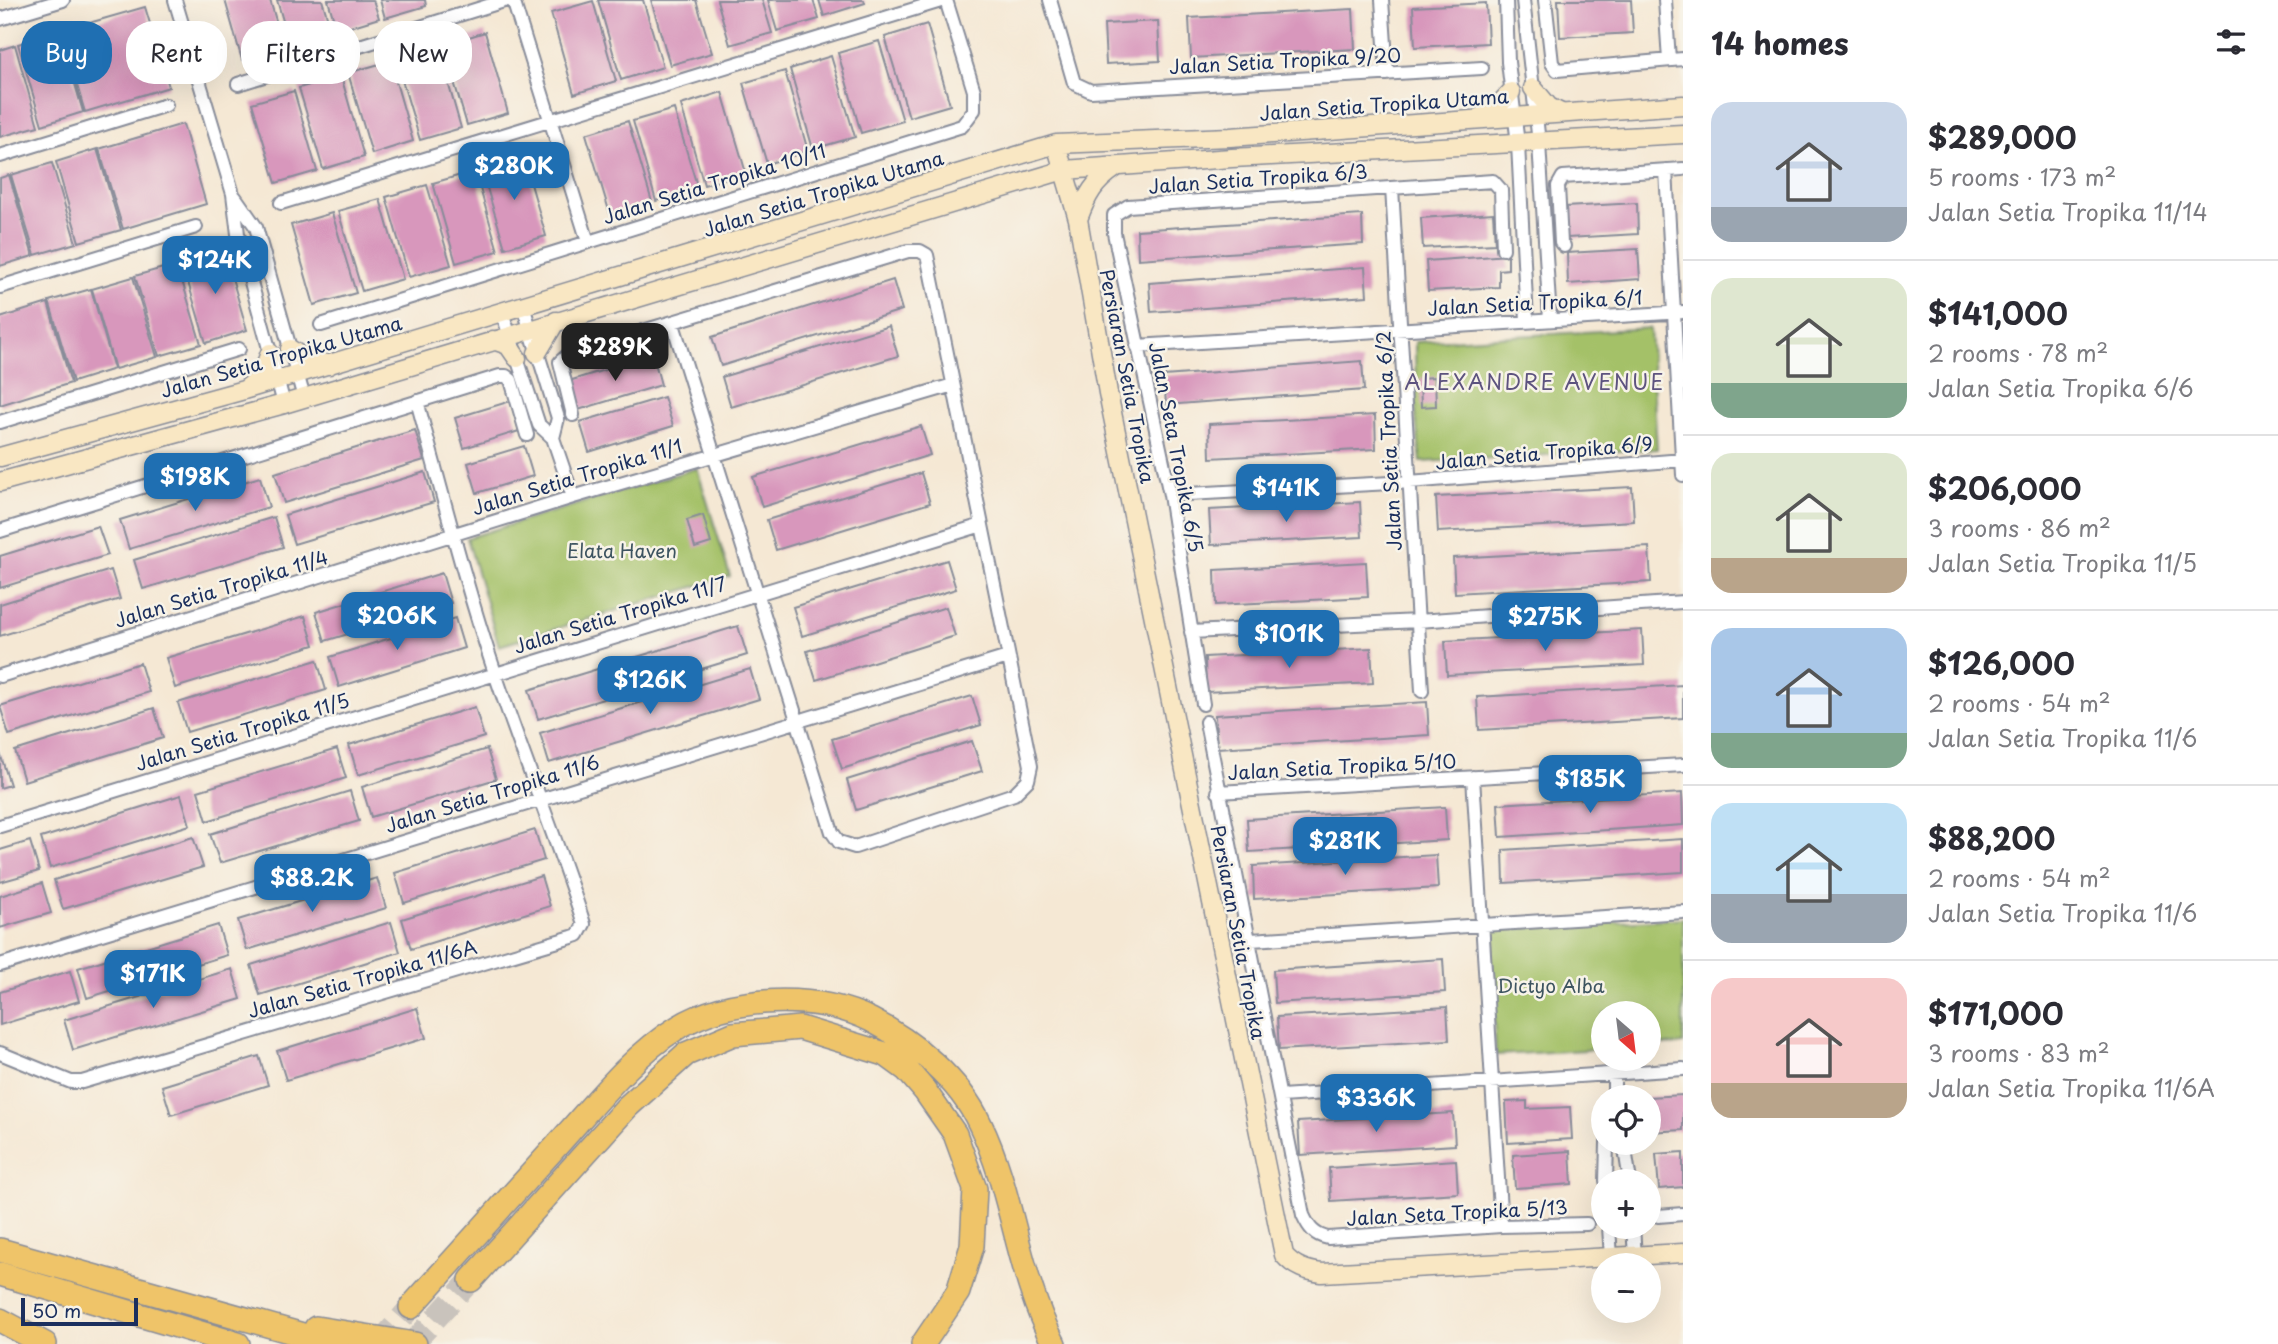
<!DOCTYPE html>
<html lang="en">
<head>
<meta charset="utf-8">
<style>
  body { margin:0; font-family:"Playpen Sans",sans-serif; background:#f2f2f3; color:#2b2b33; height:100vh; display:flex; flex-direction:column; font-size:26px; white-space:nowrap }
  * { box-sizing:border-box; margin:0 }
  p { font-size:23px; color:#7c7c81 }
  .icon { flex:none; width:38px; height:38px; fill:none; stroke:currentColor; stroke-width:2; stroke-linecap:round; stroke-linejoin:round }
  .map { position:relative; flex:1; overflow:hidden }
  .drawer { display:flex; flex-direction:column; background:#fff; width:595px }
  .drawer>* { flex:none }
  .banner { position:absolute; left:21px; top:21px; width:665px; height:63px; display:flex; gap:14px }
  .needle { width:46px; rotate:152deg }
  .controls { position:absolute; left:1591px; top:1001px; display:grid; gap:14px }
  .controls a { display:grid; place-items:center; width:70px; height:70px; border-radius:50%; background:#fff; box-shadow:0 7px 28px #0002; font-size:35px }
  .scale { position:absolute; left:21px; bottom:18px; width:117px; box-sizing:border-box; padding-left:7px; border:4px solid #1b2f5e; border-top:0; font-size:19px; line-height:24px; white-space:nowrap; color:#1b2f5e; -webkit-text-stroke:5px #f7f3e8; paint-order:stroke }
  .price { position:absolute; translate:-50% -60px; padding:0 16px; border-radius:14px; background:#1f6fb2; color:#fff; font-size:23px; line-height:46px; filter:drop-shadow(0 2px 4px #0008) }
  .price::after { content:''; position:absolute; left:50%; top:42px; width:21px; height:16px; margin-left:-10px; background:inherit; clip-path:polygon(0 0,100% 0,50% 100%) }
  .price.active { background:#222; color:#fff }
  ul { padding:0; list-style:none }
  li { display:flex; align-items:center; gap:21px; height:175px; padding:0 28px }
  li+li { border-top:2px solid #e1e1e2 }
  li span { display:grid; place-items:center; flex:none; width:196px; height:140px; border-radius:21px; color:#555 }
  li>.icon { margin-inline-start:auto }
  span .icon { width:84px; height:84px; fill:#fffc; stroke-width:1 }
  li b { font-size:30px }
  h2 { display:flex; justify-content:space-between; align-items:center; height:84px; padding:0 28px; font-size:30px }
  .tag { padding:0 24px; border-radius:28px; background:#fff; box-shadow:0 7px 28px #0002; font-size:24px; line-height:63px }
  .tag.active { background:#1f6fb2; color:#fff }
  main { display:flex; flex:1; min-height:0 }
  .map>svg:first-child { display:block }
</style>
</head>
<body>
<main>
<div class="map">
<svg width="1683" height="1344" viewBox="0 0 1683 1344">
  <rect width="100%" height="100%" fill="#f7f3e8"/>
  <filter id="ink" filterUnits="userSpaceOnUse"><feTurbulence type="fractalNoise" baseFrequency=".0143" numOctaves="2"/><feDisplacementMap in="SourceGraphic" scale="14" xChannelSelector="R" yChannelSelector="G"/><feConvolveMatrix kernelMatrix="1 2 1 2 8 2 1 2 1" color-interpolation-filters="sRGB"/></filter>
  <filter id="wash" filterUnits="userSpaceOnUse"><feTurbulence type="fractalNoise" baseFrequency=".00686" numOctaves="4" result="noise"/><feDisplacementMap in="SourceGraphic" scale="28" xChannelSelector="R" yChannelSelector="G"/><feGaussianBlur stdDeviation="1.57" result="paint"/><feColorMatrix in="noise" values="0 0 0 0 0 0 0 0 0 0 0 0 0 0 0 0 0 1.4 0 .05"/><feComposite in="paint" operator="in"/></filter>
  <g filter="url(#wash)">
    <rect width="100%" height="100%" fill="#f5e8d4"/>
    <path fill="#a4c168" stroke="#607863" stroke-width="2" d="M1650,328L1657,449L1421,462L1416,420L1415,342Z
      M697,468L730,576L499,646L467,538Z
      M1683,918V1044L1649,1046L1648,1013H1603V1049L1496,1055L1489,930Z"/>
    <g id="blocks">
      <path fill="#d897bc" d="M225,0H270L284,48L242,60Z
        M277,0H322L332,33L290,45Z
        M328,0H373L379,18L337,31Z
        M380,0H425L426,6L385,18Z
        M598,0H643L663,67L621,80Z
        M651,0H696L712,53L670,65Z
        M717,0H762L772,33L730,45Z
        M768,0H813L819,19L777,31Z
        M819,0H864L865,3L824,16Z
        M1558,0H1631L1633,33L1560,37Z
        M593,1L616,81L574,94L551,13Z
        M1486,3L1488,43L1415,47L1413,7Z
        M145,7L169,87L85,112L61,31Z
        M1353,9L1355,49L1191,58L1189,18Z
        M1158,21L1160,61L1106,64L1104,24Z
        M927,24L950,105L909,117L885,37Z
        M60,32L83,112L42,125L18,44Z
        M485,32L508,113L467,125L443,45Z
        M879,41L903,121L861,133L838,53Z
        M15,45L38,126L0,137V50Z
        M438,47L461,128L420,140L396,60Z
        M831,56L855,137L813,149L790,69Z
        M390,61L413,141L372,154L348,73Z
        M785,71L808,151L767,164L743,83Z
        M341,76L364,157L323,169L299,88Z
        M294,91L317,171L276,183L252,103Z
        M722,92L746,173L704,185L681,105Z
        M674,109L698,189L656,201L633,121Z
        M628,121L652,202L610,214L586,134Z
        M183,124L206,204L123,229L99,149Z
        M97,149L121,230L79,242L56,162Z
        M523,156L546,236L505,248L481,168Z
        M52,163L76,243L35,255L11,175Z
        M475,171L498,251L456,263L433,183Z
        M9,175L33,256L0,266V178Z
        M427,185L451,265L409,277L386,197Z
        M380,199L403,279L362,291L338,211Z
        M1637,203L1638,234L1567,238L1565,207Z
        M332,213L356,293L314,305L291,225Z
        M1493,213L1495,244L1423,248L1421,218Z
        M1362,215L1363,244L1138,259L1137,230Z
        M1638,249L1640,279L1568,284L1567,253Z
        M224,250L247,330L206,343L182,262Z
        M1508,255V269L1499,270V287L1428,291L1426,261Z
        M177,264L201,344L159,356L135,276Z
        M1365,267L1367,296L1151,312L1149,283Z
        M133,277L157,357L115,369L92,289Z
        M893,280L902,310L721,366L712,337Z
        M91,289L114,369L73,382L49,301Z
        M48,303L71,383L0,405V318Z
        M889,326L898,356L731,407L722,377Z
        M653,355L661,385L578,410L569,381Z
        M1362,361L1364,390L1166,405L1164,376Z
        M1435,377L1436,406L1421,407L1420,378Z
        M664,397L673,426L589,452L580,422Z
        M511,401L519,431L464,448L455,418Z
        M1375,415L1376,449L1210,458L1209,424Z
        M921,426L930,455L762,507L753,477Z
        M415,430L424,460L284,503L275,473Z
        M524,446L533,476L477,493L468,463Z
        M425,472L434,502L294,544L285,515Z
        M921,473L930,503L776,550L767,520Z
        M260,477L269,507L129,549L120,520Z
        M1632,487L1634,521L1438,532L1436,497Z
        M1360,502L1362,537L1211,545L1209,510Z
        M703,515L711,543L695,548L687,520Z
        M274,517L283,547L143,589L134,560Z
        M98,526L108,555L0,588V556Z
        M1649,547L1651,582L1455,593L1453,558Z
        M947,560L956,589L802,636L793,607Z
        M1366,562L1368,597L1216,605L1215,570Z
        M111,570L120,599L0,636V604Z
        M442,573L451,603L325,641L316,612Z
        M946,607L955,636L816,680L807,651Z
        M305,616L314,645L175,688L166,658Z
        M455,618L464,648L339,687L330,657Z
        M738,626L747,655L538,719L529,690Z
        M1642,630L1644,665L1447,675L1445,641Z
        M1371,648L1373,683L1206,692L1205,657Z
        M317,660L326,690L187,732L178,703Z
        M140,663L149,692L9,735L0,706Z
        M750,669L759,699L549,763L540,733Z
        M1683,685V718L1479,730L1477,697Z
        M972,696L981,725L842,769L832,739Z
        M1427,702L1429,735L1217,748L1215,715Z
        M475,707L484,737L358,775L349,745Z
        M154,708L163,738L24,781L15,751Z
        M972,741L982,771L856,810L847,780Z
        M337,749L346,778L207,821L198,791Z
        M487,749L496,779L371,817L362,787Z
        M0,753L10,785L0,788Z
        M350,791L359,821L220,863L210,834Z
        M1682,793L1683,825L1500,837L1498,804Z
        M181,795L190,825L50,868L41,838Z
        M1445,807L1447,840L1249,852L1247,819Z
        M535,830L544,860L404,903L395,873Z
        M193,837L203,867L63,909L54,880Z
        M1683,839V872L1504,883L1503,850Z
        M30,841L39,871L0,882V850Z
        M1436,855L1438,888L1254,899L1253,866Z
        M541,876L550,906L411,949L402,919Z
        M377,878L386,908L247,950L238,920Z
        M42,883L51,913L0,928V896Z
        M391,922L400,952L260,995L251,965Z
        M218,925L227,955L87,998L78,968Z
        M1443,959L1445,992L1275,1003L1273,970Z
        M232,969L241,999L73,1050L64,1020Z
        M70,971L79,1001L0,1025V992Z
        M1447,1007L1449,1040L1279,1050L1277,1017Z
        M417,1008L426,1038L286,1080L277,1051Z
        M259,1056L268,1085L171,1115L162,1086Z
        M1683,1095V1130L1648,1132V1097Z
        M1527,1101V1109L1570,1107L1572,1139L1508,1143L1506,1102Z
        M1453,1113L1455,1145L1300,1155L1298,1122Z
        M1570,1151L1572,1184L1515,1188L1513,1155Z
        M1683,1152V1187L1659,1189L1656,1154Z
        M1456,1160L1458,1193L1331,1201L1329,1168Z"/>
    </g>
  </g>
  <g filter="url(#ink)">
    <use href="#blocks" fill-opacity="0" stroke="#888c99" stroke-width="2"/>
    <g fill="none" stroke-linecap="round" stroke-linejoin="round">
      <path stroke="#c9c3bc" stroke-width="23" stroke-dasharray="23 11" stroke-linecap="butt" d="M379,1344L411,1307
        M412,1344L471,1280"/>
      <g stroke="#888c99" stroke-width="16">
        <path id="street" d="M175,0L233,194L238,234L284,404
          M513,0L588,242
          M1050,0L1074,83L1091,91L1482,68
          M1382,0L1387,74
          M1506,0L1508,62L1518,144L1527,321
          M1523,0L1539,143L1550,320
          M1545,0L1552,63L1557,70L1683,59
          M1665,0L1669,60
          M0,19L63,0
          M238,84L507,0
          M0,156L166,105
          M1666,170L1683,475
          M1392,188L1422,691
          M235,197L256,227L304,398
          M281,203L944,0
          M1564,246L1561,243L1558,186L1563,177L1683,169
          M0,287L196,227
          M523,306L558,418L553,438
          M502,312L539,425L553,438L573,497
          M321,325L962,126L974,110V91L946,0
          M1137,346L1683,312
          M573,415L560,362L570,353L908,251H920L927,255L1031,766L1028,780L1014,794L855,847L839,842L832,832L673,324
          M0,422L239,349
          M1170,495L1409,482L1683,460
          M0,531L500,376H506L511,380L527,435
          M1191,632L1418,621L1683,602
          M0,676L573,497L953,385
          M1203,704L1170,495L1114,233V215L1128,206L1493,181L1501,190L1503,249
          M1206,722L1303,1215C1309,1228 1314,1235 1328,1238L1501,1226L1587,1224
          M1473,777L1501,1226
          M1218,792L1683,765
          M0,826L982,525
          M1251,940L1683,912
          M0,965L1008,657
          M0,1053L71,1082H82L572,937L578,935L584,924C557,839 523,758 495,673C465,584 442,492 417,401
          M1614,1074V1097
          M1281,1096L1683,1069
          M1624,1143L1630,1181
          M1606,1181L1607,1143
          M1658,1216L1683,1214
          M1609,1227L1611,1257
          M1633,1227L1635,1256"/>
      </g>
      <g stroke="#888c99" stroke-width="21">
        <path id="secondary" d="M1533,88L1549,107L1561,113
          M1480,117L1491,113L1511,92
          M1056,144L1078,219L1108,393L1284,1255C1294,1267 1307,1271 1322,1273L1683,1253
          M1078,219C1087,195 1094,182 1115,168
          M493,340L508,345L517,358
          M290,349L301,356L329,365
          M537,353L556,321
          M247,388L261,377L270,353
          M0,457L244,390L1056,144L1230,137L1683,105
          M0,482L284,404L1064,170L1232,158L1683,134"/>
      </g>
      <g stroke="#888c99" stroke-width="26">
        <path id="highway" d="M0,1250L335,1344
          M0,1274L238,1344
          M471,1280L627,1107L686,1054L733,1034L800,1028L885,1054L907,1070L925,1091L955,1134L975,1189L972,1246L958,1292L923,1344
          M411,1307C461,1252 510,1197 560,1142C595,1103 633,1055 677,1028C731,995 816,993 871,1020C914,1042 959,1079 980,1124C1014,1194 1017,1275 1054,1344
          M0,1320L45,1344
          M316,1328L415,1344"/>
      </g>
      <use href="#street" stroke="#fff" stroke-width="12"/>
      <use href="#secondary" stroke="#f9e7c3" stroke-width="18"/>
      <use href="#highway" stroke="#efc469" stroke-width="23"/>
    </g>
  </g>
  <g text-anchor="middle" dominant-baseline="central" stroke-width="5" stroke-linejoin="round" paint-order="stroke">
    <g font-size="19" fill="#1b2f5e" stroke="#f7f3e8">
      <text transform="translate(1285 60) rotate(-3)">Jalan Setia Tropika 9/20</text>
      <text transform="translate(1384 104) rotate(-4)">Jalan Setia Tropika Utama</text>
      <text transform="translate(1258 178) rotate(-4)">Jalan Setia Tropika 6/3</text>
      <text transform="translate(714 183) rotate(-17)">Jalan Setia Tropika 10/11</text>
      <text transform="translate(823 193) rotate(-17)">Jalan Setia Tropika Utama</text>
      <text transform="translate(1535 302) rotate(-3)">Jalan Setia Tropika 6/1</text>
      <text transform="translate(281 356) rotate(-16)">Jalan Setia Tropika Utama</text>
      <text transform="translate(1128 376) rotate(79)">Persiaran Setia Tropika</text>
      <text transform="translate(1388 441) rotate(-93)">Jalan Setia Tropika 6/2</text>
      <text transform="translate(1177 447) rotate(79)">Jalan Seta Tropika 6/5</text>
      <text transform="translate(1544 452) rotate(-5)">Jalan Setia Tropika 6/9</text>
      <text transform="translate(577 476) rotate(-17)">Jalan Setia Tropika 11/1</text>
      <text transform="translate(221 588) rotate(-17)">Jalan Setia Tropika 11/4</text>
      <text transform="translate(620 614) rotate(-17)">Jalan Setia Tropika 11/7</text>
      <text transform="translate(242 731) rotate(-17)">Jalan Setia Tropika 11/5</text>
      <text transform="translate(1342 766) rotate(-3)">Jalan Setia Tropika 5/10</text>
      <text transform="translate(492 793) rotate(-17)">Jalan Setia Tropika 11/6</text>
      <text transform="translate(1239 932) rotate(79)">Persiaran Setia Tropika</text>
      <text transform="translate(362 978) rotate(-16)">Jalan Setia Tropika 11/6A</text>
      <text transform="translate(1457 1212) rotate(-3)">Jalan Seta Tropika 5/13</text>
    </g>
    <g font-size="19" fill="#3d5460" stroke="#f7f3e8">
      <text x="622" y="550">Elata Haven</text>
      <text x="1551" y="985">Dictyo Alba</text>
    </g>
    <g font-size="21" letter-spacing="2" fill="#5d537f" stroke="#f7f3e8">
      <text x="1535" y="381">ALEXANDRE AVENUE</text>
    </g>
  </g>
</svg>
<div class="controls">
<a><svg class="needle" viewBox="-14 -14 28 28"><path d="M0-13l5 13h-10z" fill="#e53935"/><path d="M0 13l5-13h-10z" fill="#7c7c81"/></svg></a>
<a><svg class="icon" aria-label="locate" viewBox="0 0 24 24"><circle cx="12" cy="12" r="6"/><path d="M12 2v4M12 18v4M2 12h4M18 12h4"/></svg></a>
<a>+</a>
<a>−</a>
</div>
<div class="scale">50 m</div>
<b class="price" style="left:514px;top:202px">$280K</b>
<b class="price" style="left:215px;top:296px">$124K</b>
<b class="price active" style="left:615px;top:383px">$289K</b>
<b class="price" style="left:195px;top:513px">$198K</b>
<b class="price" style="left:1286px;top:524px">$141K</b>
<b class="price" style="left:397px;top:652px">$206K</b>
<b class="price" style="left:1545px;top:653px">$275K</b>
<b class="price" style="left:1289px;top:670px">$101K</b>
<b class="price" style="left:650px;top:716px">$126K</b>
<b class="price" style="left:1590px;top:815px">$185K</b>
<b class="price" style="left:1345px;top:877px">$281K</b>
<b class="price" style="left:312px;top:914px">$88.2K</b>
<b class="price" style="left:153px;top:1010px">$171K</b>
<b class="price" style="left:1376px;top:1134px">$336K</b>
<div class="banner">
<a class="tag active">Buy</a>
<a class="tag">Rent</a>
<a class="tag">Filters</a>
<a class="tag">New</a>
</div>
</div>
<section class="drawer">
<h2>14 homes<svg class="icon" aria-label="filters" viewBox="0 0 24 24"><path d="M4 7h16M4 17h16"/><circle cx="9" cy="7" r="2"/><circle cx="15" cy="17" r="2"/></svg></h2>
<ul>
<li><span style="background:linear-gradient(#c9d6e8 75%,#9aa5b1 0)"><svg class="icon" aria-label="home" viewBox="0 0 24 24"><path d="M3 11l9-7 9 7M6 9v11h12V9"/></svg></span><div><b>$289,000</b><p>5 rooms · 173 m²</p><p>Jalan Setia Tropika 11/14</p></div></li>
<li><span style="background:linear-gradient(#dfe7d0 75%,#7fa58c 0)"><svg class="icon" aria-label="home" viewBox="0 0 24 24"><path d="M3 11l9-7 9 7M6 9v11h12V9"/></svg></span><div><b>$141,000</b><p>2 rooms · 78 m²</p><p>Jalan Setia Tropika 6/6</p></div></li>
<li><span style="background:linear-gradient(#dfe7d0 75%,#b9a48a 0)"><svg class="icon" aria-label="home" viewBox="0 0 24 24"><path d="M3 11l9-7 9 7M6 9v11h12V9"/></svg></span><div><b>$206,000</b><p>3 rooms · 86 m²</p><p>Jalan Setia Tropika 11/5</p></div></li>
<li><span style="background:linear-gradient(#a9c7e8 75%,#7fa58c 0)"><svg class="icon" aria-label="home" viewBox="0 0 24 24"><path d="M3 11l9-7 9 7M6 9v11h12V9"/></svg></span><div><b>$126,000</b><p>2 rooms · 54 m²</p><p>Jalan Setia Tropika 11/6</p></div></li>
<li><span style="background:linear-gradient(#bfe0f5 65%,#9aa5b1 0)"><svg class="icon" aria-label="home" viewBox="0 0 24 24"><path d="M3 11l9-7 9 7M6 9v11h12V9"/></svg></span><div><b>$88,200</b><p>2 rooms · 54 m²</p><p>Jalan Setia Tropika 11/6</p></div></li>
<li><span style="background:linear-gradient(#f6c9c9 75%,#b9a48a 0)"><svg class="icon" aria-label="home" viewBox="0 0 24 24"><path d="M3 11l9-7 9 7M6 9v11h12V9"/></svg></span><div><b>$171,000</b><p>3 rooms · 83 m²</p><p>Jalan Setia Tropika 11/6A</p></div></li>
</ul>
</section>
</main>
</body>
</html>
